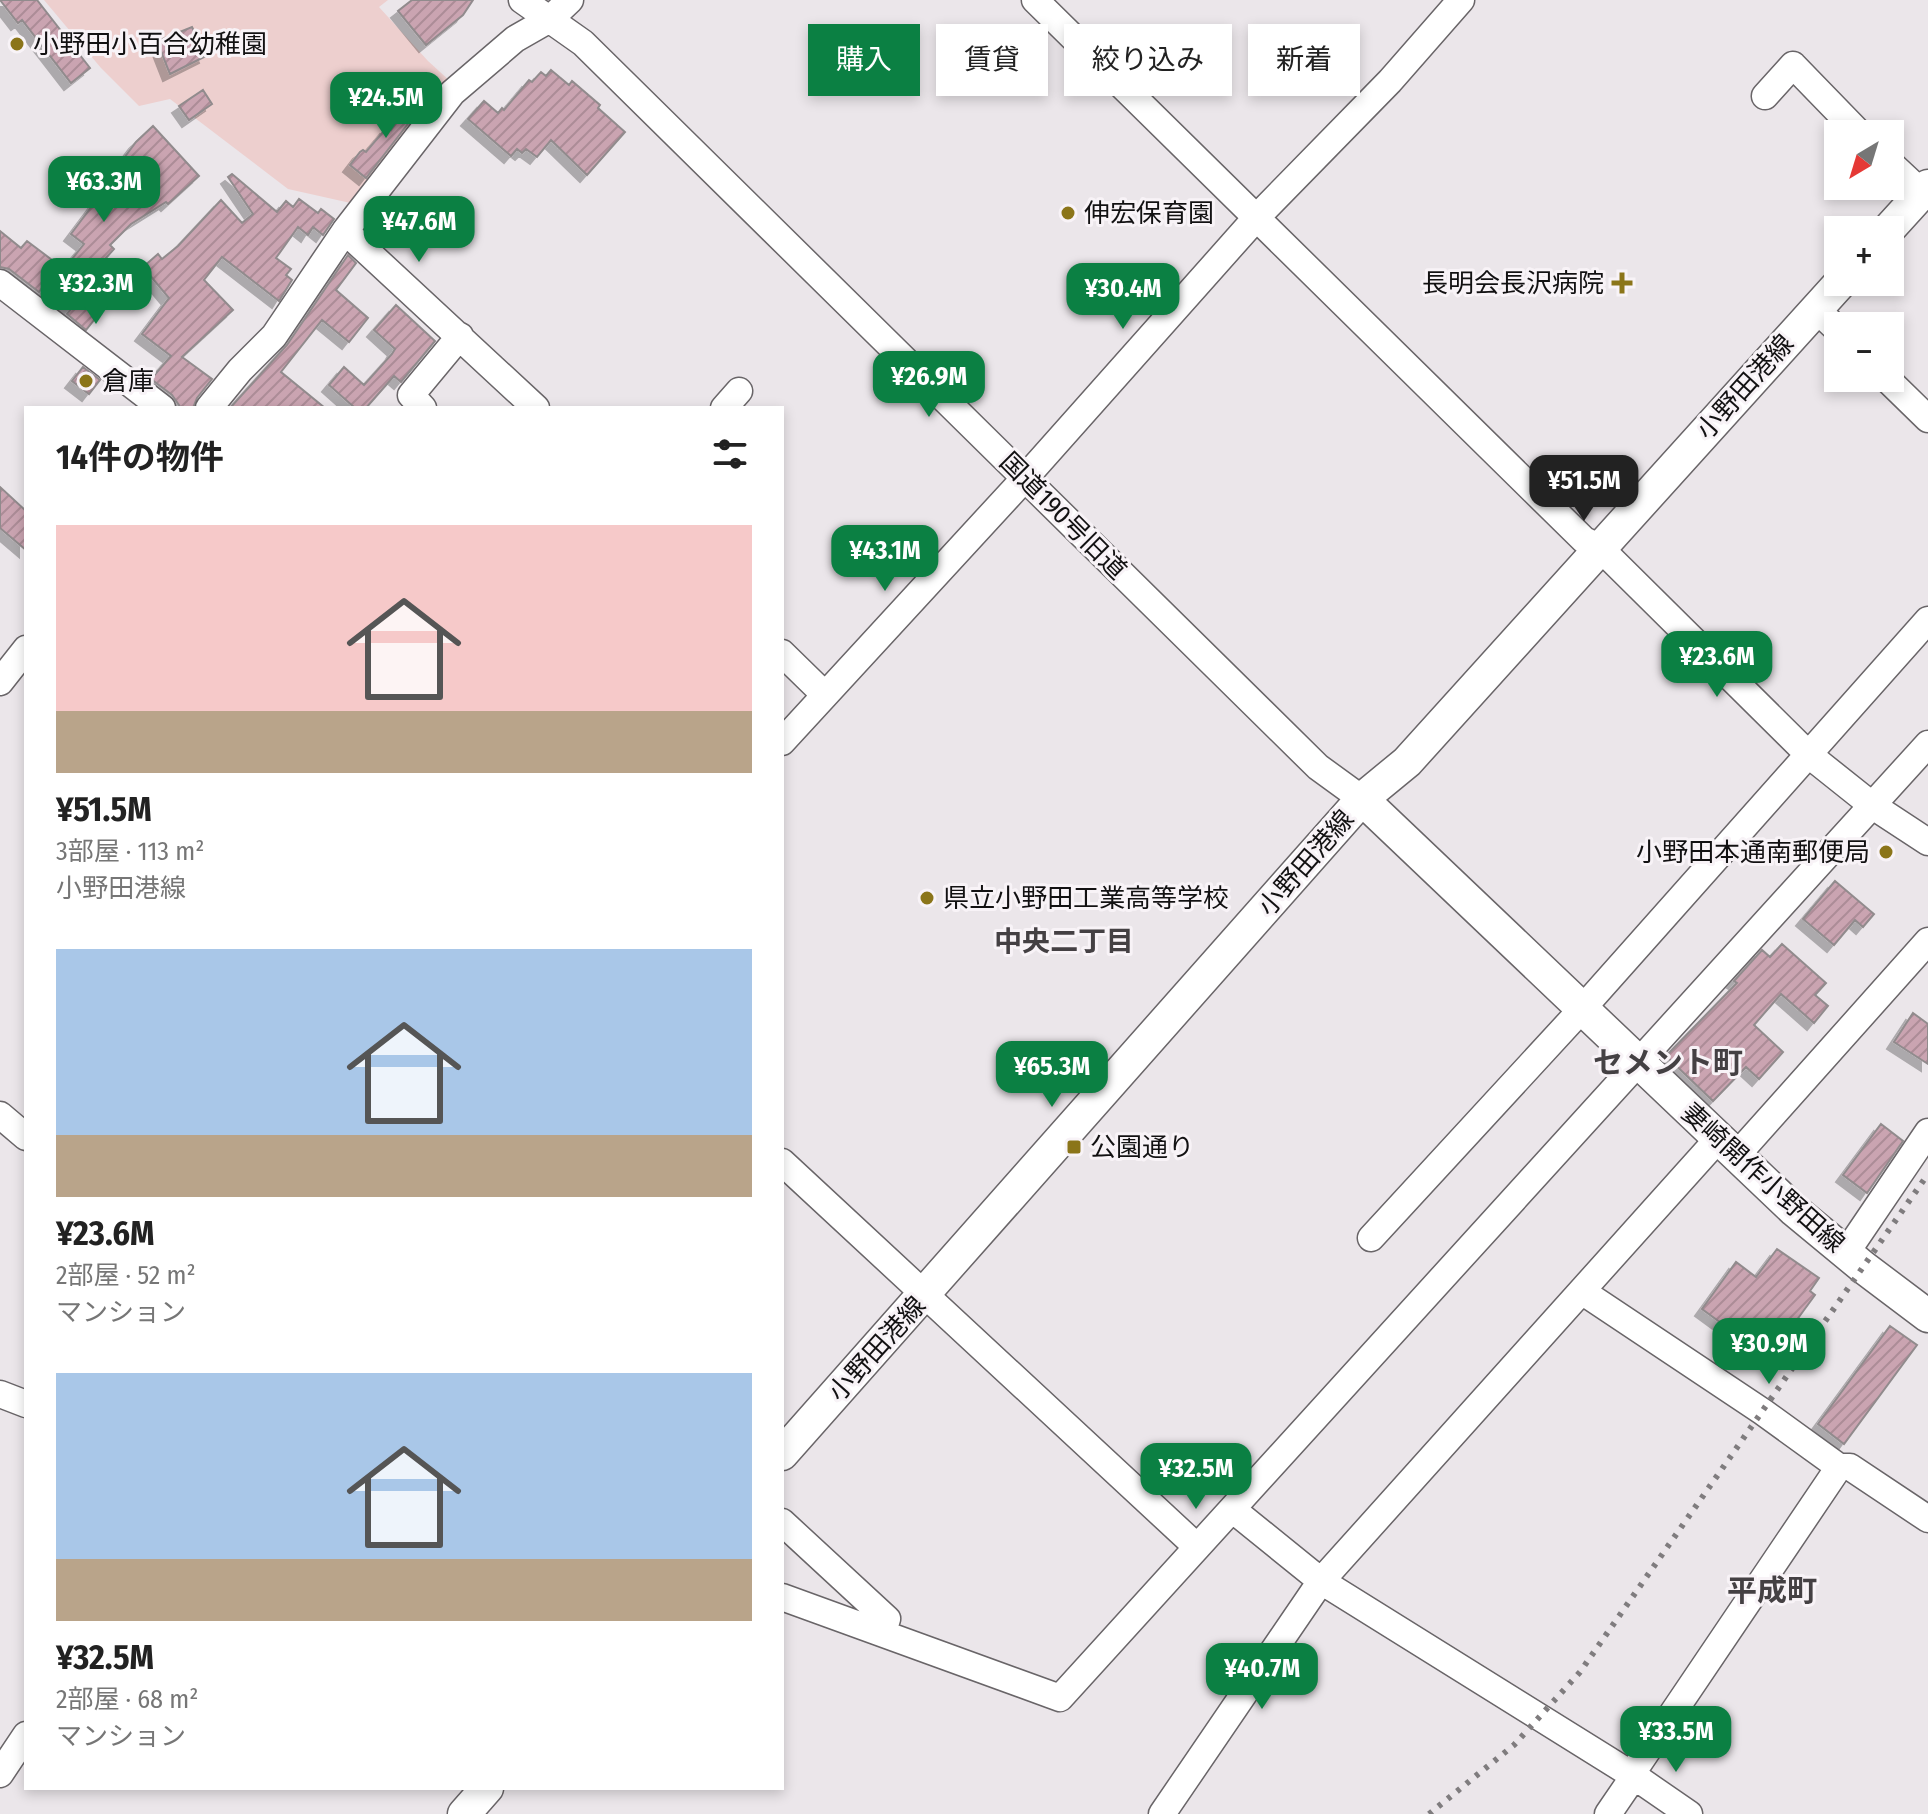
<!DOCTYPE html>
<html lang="ja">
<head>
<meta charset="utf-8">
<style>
  body { margin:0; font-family:"Fira Sans Condensed","Noto Sans JP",sans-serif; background:#f6f6f6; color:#222; height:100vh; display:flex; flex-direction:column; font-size:30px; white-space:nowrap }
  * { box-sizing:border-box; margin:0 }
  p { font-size:26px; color:#767676 }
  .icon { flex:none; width:44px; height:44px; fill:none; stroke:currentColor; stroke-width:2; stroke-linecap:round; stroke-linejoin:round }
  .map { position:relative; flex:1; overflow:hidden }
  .side { position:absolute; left:24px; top:406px; width:760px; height:1384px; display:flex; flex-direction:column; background:#fff; border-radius:0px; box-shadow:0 4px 12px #0003 }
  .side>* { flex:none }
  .banner { position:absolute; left:808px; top:24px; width:760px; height:72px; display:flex; gap:16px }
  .needle { width:52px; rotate:218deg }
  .tools { position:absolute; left:1824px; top:120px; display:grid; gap:16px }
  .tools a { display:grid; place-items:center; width:80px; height:80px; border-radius:0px; background:#fff; box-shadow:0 4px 12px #0003; font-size:40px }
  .price { position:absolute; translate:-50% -68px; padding:0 18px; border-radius:16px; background:#0b8043; color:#fff; font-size:26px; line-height:52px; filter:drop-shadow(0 2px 4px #0008) }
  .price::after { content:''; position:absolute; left:50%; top:48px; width:24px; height:18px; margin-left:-12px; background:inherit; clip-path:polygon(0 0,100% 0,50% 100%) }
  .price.current { background:#222; color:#fff }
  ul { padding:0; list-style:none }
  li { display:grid; align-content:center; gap:16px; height:424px; padding:0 32px }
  li span { display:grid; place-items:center; height:248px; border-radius:0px; color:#555 }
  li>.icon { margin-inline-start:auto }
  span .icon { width:144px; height:144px; fill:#fffc; stroke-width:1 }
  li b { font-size:34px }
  h2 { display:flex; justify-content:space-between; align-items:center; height:96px; padding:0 32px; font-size:34px }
  .pill { padding:0 28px; border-radius:0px; background:#fff; box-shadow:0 4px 12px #0003; font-size:28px; line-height:72px }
  .pill.current { background:#0b8043; color:#fff }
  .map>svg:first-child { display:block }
</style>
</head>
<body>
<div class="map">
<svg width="1928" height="1814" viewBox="0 0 1928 1814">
  <defs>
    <pattern id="building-hatch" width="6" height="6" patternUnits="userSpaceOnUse" patternTransform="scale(2)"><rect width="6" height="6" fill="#caa4b1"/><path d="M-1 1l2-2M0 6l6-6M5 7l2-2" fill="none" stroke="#ac8c97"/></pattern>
    <filter id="shadow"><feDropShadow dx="-7" dy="7" stdDeviation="0" flood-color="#0004"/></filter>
  </defs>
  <rect width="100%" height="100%" fill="#ebe6ea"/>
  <path fill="#edcfce" d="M44,0H388L379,7L428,61L451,82L355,204L288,189L170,99L139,106L101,68Z"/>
  <path fill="url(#building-hatch)" stroke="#918b8d" stroke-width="2" filter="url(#shadow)" d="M0,0H37L90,68L71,83L22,20L18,23Z
    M412,0H473L463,15L426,45L398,11Z
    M192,27L206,56L170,74L157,41Z
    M551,70L569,85L572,81L600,105L598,108L625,132L587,175L551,140L537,157L526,149L522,153L517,149L511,156L468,119L484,101L498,113L502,108L504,110L529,80L532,82L541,72L546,76Z
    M203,90L212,104L189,120L179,106Z
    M420,92L428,98L366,178L350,165L360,152L363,150L366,152L387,127L391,130Z
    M153,126L199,176L168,204L166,202L131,224L110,245L114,249L89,277L91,278L88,282L110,300L86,330L67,314L72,308L44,285L39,292L9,269L0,267V231L21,248L27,241L64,269L84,244L71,234L98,198L88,187L103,173L105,175L110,171L112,174L136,142Z
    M232,174L277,212L286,201L293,207L299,199L318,213L321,209L334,219L323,235L313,227L308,235L298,227L276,258L291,269L286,275L292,280L279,301L222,257L204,280L233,310L182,357L212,379L197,398L193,408H181L172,395L151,379L171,356L142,334L169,298L143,267L158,254L162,259L178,246L221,200L242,223L253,214L228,177Z
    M348,255L356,263L336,290L368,318L349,342L322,320L281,372L325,408H230L287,345Z
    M396,305L435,341L401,382L394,376L366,408H355L329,385L344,367L364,385L392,354L395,349L374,330Z
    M83,367L100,380L89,394L72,381Z
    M0,487L26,511V550L0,528Z
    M1835,881L1874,914L1863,927L1855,920L1834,945L1803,919Z
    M1782,944L1826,983L1815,995L1828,1006L1814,1023L1781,994L1754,1025L1783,1052L1759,1079L1746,1067L1713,1101L1666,1056L1737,983L1734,981L1762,950L1770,957Z
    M1913,1013L1928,1024V1064L1894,1042Z
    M1881,1124L1903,1141L1867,1193L1843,1175Z
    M1777,1249L1819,1278L1810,1291L1815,1295L1769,1358L1702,1309L1736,1262L1756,1277Z
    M1890,1326L1917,1345L1844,1444L1818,1424Z"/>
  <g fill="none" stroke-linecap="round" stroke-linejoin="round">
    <g stroke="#696568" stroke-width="29">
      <path id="minor" d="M522,0L583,43L1318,767L1362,799
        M1035,0L1584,540L1600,548L1809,755L1873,806L1928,842
        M1765,96L1793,65L1860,134
        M1890,163L1922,193
        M345,231L536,408
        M0,283L162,408
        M1816,309L1838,330
        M1886,378L1928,419
        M209,408L240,370L274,336L345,231L452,93L515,39L550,19L570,0
        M423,408L411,395L460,336
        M724,408L739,391
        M782,653L825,695
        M0,682L26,649
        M782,742L1025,478L1257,217L1390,81L1461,0
        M0,1115L26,1137
        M1736,1156L1928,941
        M782,1162L1197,1547
        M1371,1238L1582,1009L1928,620
        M1846,1253L1928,1132
        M1583,1292L1763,1412L1839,1467H1850L1928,1519
        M0,1394L26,1404
        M1232,1509L1321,1581L1634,1776L1689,1814
        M782,1522L887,1619L883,1632
        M782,1597L1060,1698L1928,744
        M0,1774L26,1735
        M1162,1814L1321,1581L1718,1139
        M1608,1814L1634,1776L1637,1766L1839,1467"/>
    </g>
    <g stroke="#696568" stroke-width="35">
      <path id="major" d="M1888,230L1928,186
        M1362,799L1794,1210L1863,1267L1928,1316
        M782,1454L1362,799L1407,762L1841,282
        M464,1814L487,1788"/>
    </g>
    <use href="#minor" stroke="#fff" stroke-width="26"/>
    <use href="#major" stroke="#fff" stroke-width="32"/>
    <path stroke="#7f7c7e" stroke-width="6" stroke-dasharray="4 8" stroke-linecap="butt" d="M1429,1814L1514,1745L1580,1672L1928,1174"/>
  </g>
  <g fill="#8b7519" stroke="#f8f3f7" stroke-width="3">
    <circle cx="17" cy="44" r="8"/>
    <circle cx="1068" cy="213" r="8"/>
    <path d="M1618 271h8v8h8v8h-8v8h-8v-8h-8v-8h8z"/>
    <circle cx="86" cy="381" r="8"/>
    <circle cx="1886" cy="852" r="8"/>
    <circle cx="927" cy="898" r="8"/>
    <rect x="1066" y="1139" width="16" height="16" rx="4"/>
  </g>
  <g text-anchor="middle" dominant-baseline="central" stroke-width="6" stroke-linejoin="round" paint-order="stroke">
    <g font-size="26" fill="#121112" stroke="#f8f3f7" text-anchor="start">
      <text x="33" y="44">小野田小百合幼稚園</text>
      <text x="1084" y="213">伸宏保育園</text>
      <text x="1604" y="283" text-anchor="end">長明会長沢病院</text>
      <text x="102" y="381">倉庫</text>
      <text x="1870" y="852" text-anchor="end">小野田本通南郵便局</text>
      <text x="943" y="898">県立小野田工業高等学校</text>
      <text x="1090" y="1147">公園通り</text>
    </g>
    <g font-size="26" fill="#121112" stroke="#f8f3f7">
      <text transform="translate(1745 387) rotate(-48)">小野田港線</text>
      <text transform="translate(1063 516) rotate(45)">国道190号旧道</text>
      <text transform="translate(1306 863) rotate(-49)">小野田港線</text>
      <text transform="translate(1763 1178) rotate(42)">妻崎開作小野田線</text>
      <text transform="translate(877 1349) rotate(-48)">小野田港線</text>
    </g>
    <g font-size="28" font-weight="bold" fill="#444043" stroke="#f8f3f7">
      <text x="1064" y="941">中央二丁目</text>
    </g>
    <g font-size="30" font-weight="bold" fill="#444043" stroke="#f8f3f7">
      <text x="1668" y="1063">セメント町</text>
      <text x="1772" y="1591">平成町</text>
    </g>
  </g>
</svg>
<div class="tools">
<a><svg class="needle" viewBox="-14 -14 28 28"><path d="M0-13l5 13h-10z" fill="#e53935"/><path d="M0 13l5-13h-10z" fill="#767676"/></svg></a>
<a>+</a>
<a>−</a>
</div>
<b class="price" style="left:386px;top:140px">¥24.5M</b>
<b class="price" style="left:104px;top:224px">¥63.3M</b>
<b class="price" style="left:419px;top:264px">¥47.6M</b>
<b class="price" style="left:96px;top:326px">¥32.3M</b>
<b class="price" style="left:1123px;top:331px">¥30.4M</b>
<b class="price" style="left:929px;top:419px">¥26.9M</b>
<b class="price current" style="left:1584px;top:523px">¥51.5M</b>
<b class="price" style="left:885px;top:593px">¥43.1M</b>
<b class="price" style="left:1717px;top:699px">¥23.6M</b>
<b class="price" style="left:1052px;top:1109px">¥65.3M</b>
<b class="price" style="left:1769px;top:1386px">¥30.9M</b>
<b class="price" style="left:1196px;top:1511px">¥32.5M</b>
<b class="price" style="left:1262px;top:1711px">¥40.7M</b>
<b class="price" style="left:1676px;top:1774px">¥33.5M</b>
<div class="banner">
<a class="pill current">購入</a>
<a class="pill">賃貸</a>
<a class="pill">絞り込み</a>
<a class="pill">新着</a>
</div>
<section class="side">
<h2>14件の物件<svg class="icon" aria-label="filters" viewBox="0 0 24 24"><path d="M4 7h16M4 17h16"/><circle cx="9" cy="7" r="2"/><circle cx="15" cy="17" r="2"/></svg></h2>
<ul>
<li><span style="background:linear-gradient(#f6c9c9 75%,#b9a48a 0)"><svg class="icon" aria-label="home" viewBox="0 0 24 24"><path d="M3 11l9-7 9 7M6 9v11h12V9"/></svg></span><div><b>¥51.5M</b><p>3部屋 · 113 m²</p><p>小野田港線</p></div></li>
<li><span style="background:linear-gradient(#a9c7e8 75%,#b9a48a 0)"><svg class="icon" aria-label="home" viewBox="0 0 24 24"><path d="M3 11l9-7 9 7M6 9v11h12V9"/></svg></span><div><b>¥23.6M</b><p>2部屋 · 52 m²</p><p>マンション</p></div></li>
<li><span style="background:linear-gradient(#a9c7e8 75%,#b9a48a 0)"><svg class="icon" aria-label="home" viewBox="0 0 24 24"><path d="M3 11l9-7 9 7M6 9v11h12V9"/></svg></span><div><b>¥32.5M</b><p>2部屋 · 68 m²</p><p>マンション</p></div></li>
</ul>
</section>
</div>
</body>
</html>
